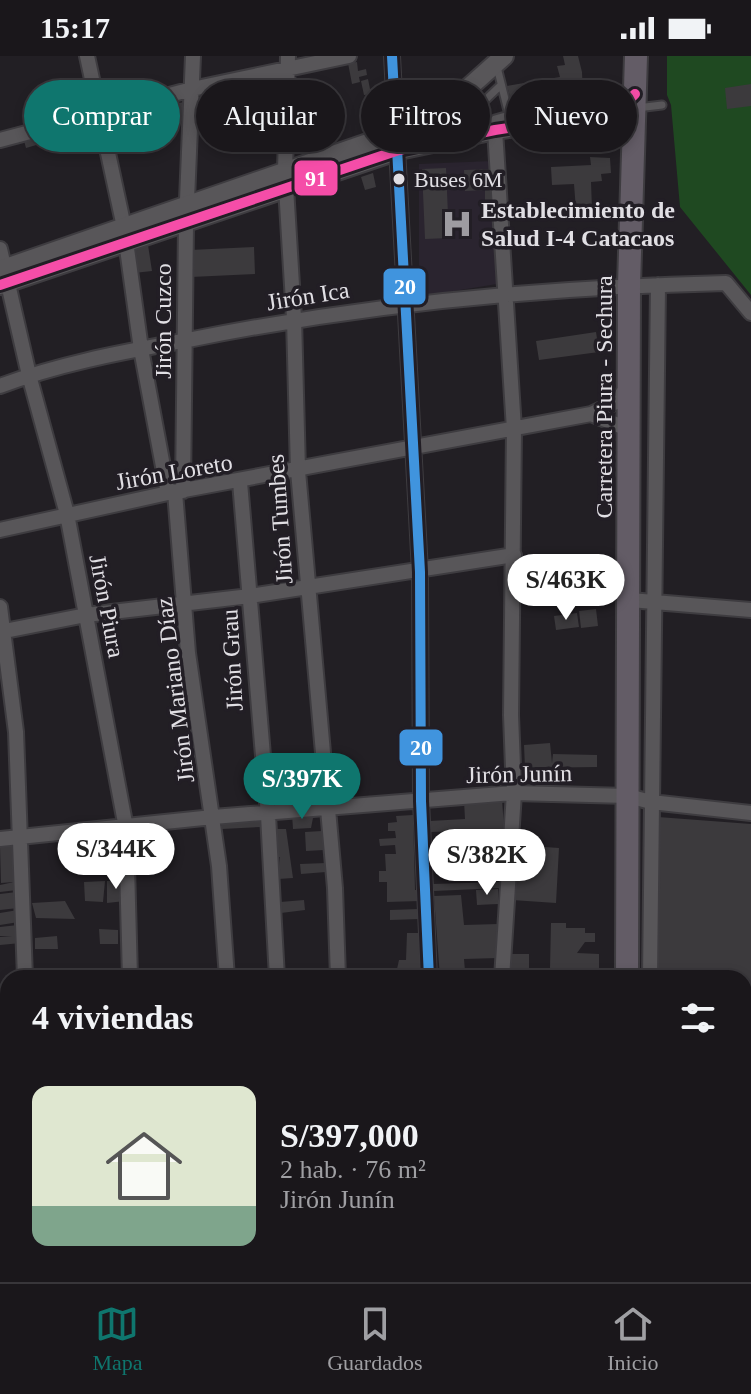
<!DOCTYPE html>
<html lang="es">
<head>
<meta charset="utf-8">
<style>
  body { margin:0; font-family:"Times New Roman",serif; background:#232024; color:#f1f3f6; height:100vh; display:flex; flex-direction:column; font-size:30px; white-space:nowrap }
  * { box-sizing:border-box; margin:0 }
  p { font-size:26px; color:#9f9fa3 }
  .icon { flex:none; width:44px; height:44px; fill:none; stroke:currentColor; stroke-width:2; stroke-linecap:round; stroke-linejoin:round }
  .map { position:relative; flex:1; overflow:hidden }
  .sheet { position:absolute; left:0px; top:914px; width:752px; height:312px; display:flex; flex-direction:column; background:#1a171b; border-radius:24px 24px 0 0; box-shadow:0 4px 12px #0003,0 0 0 2px #38363a }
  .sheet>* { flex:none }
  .banner { position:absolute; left:24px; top:24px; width:704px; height:72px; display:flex; gap:16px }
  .price { position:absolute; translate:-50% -68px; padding:0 18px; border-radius:28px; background:#fff; color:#222; font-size:26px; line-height:52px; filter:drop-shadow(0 2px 4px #0008) }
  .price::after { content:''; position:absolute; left:50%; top:48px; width:24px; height:18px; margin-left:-12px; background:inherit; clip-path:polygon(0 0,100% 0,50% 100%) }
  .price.active { background:#0f766e; color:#fff }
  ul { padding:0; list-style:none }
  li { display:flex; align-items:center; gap:24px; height:200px; padding:0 32px }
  li span { display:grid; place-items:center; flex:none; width:224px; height:160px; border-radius:16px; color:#555 }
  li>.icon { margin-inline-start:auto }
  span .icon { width:96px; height:96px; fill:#fffc; stroke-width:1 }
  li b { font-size:34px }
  h2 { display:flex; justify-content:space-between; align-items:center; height:96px; padding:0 32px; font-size:34px }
  .chip { padding:0 28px; border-radius:36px; background:#1a171b; box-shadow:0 4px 12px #0003,0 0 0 2px #38363a; font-size:28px; line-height:72px }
  .chip.active { background:#0f766e; color:#fff }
  .status { display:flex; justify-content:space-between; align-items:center; height:56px; padding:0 40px; background:#1a171b; direction:ltr }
  .status svg { height:22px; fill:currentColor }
  .tabs { display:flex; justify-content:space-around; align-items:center; height:112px; border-top:2px solid #38363a; background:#1a171b; font-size:22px; color:#9f9fa3 }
  .tabs a { display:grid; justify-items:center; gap:4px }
  .tabs .active { color:#0f766e }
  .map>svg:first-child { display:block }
</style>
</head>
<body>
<div class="status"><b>15:17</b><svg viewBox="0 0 49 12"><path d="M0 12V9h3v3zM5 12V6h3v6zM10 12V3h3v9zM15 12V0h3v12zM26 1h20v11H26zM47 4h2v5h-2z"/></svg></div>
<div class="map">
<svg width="751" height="1226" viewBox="0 0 751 1226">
  <rect width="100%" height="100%" fill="#221f24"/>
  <path fill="#2a242f" d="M492,105L497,228L423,240L419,235V108Z"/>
  <path fill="#1f4921" d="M667,0H751V239L680,151L671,49L667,39Z"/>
  <path fill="#3c3a3d" d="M563,0H578L582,16L583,40L570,42L572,48L568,49L564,35L556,36L554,22L560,21L557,10L565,9Z
    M357,6L358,15L366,13L367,19L359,21L360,26L352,28L348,7Z
    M368,23L370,33L381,30L386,62L377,64L379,71L370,73L365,51L374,49L372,38L364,39L361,25Z
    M530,26L534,41L521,46L524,53L515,57L507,30Z
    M751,28V50L727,53L725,32Z
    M540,40L544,55L525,61L523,56L539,50L536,42Z
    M185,46L188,64L153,69L151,51Z
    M274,60L277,79L239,85L235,67Z
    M54,71L57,83L26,92L23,81Z
    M590,101L610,102L611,117L601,118L602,125L591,126L592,153L576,154L574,128L552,129L551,111L591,109Z
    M446,112L449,182L425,183L422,113Z
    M492,113L493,145L485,146V134L465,135L464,114Z
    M373,117L376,131L365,134L361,121Z
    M148,189L152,215L134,217L130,191Z
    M254,191L255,218L191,221L190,194Z
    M596,276L599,296L539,304L536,285Z
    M596,553L598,570L581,572L579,555Z
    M577,557L579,571L556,574L554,560Z
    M550,687L552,707L553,698L597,699V711L525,712L524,689Z
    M502,743L505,786L466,788V775L430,776V765L465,763L464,745Z
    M314,757L311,772L293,773L292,758Z
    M413,759L415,834H420V845L387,846V826H379V815H386L385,798H396L395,789L380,790L379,783L396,782L395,775H388V767L397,766L396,760Z
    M658,761L751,768V972L744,971V922H652Z
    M261,764V771L222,773L221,766Z
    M275,773H286L293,822L278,823L280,801H276Z
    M322,775L324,794L306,795L305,776Z
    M74,782V801H64L62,783Z
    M14,789L17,834L0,836V829L14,826L1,827L0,790Z
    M517,789L559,792L556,847L512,844Z
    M431,802H446L447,812L432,813Z
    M326,807V816L301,818L300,808Z
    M124,824L125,845L107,847V825Z
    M105,825L103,846L85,845L84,826Z
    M500,826V832L434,835L433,828Z
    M498,833V848L477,849L476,834Z
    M17,836L18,852L0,854V838Z
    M461,839L464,869L498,868V902L464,903L465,915H477L478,922H440L434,840Z
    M304,844L305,854L281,857L280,846Z
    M65,845L75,863L36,862L32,847Z
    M419,853V863L390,864V854Z
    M18,854L19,866L0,869V857Z
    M551,867H566V872H585V877H595V886H585L577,897L599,898V922H506V898H529V912H550Z
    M18,869L21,887L0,889V881L12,880H0V871Z
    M99,873L118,874V888H100Z
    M407,877H420L422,922H395L399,904H406Z
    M57,880L58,893H35V882Z"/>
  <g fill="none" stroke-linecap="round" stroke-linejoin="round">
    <g stroke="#3e3c40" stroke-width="11">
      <path id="lane" d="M497,11L509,59
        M455,46L478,51L500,30
        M637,52L662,49
        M488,70L495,63L509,59L522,66"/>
    </g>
    <g stroke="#3e3c40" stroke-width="18">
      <path id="street" d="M87,0L124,171L141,293L168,437
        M288,0L285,115L294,262L298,415L335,832L338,922
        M392,0L420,516L421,745L429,922
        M495,74L514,373L511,659L514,737L502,922
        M0,84L192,33L349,0
        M0,193L29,319L67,458L126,772L130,922
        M0,330C61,307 124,296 188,284C366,248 545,231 726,227L751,257
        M591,358L630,374
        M240,426L268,759L277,922
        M183,435L186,168L193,0
        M175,436L188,597L219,810L227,922
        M0,474L168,437L591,358L614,347L630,329
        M630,544L751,554
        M0,551L16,676L25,922
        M0,576L86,559L250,540L514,499
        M0,783L213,761L514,737L628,740L651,746L751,757
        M650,922L658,229
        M0,978H8
        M744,984H751
        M0,1050L8,1118
        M25,1218L26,1226
        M61,1218L62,1226
        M152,1218L153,1226
        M623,1222L649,1226
        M331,1226L332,1218
        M377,1226L378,1218
        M481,1226L482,1218"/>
    </g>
    <g stroke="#3e3c40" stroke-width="22">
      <path id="secondary" d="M0,214L391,79L456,43L504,0
        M0,229L399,94L495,74L617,56L635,38
        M567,1218L594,1220L606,1226
        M218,1222L303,1218"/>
    </g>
    <g stroke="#3e3c40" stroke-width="26">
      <path id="primary" d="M627,922L629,229L636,0
        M623,1226V1218"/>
    </g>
    <use href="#lane" stroke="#585659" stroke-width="7"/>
    <use href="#street" stroke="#585659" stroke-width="14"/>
    <use href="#secondary" stroke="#585659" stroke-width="18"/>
    <use href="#primary" stroke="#635c66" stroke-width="22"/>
    <g stroke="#221e25" stroke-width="16">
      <path id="bus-1" d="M392,0L420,516L421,745L429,922"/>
    </g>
    <g stroke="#221e25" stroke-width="16">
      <path id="bus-2" d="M0,229L399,94L495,74L617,56L635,38"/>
    </g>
    <use href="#bus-1" stroke="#4094de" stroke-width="10"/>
    <use href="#bus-2" stroke="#f54da8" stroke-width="10"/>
  </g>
  <defs>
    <g id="hospital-bare" transform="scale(2.4)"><path d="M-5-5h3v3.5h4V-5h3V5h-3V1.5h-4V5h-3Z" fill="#9e9ca1" stroke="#221e25" stroke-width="2.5" paint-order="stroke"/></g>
  </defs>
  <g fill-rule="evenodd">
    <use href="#hospital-bare" x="457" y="168"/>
  </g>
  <circle fill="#e1dfe4" stroke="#221e25" stroke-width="3" cx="399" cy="123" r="7"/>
  <g text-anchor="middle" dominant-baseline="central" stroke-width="7" stroke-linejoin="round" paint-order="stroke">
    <g font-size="22" fill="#e1dfe4" stroke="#221e25" text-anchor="start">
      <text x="414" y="123">Buses 6M</text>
    </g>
    <g font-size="24" font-weight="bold" fill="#e1dfe4" stroke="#221e25" text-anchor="start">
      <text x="481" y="154">Establecimiento de<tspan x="481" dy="28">Salud I-4 Catacaos</tspan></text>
    </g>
    <g font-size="24" fill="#e1dfe4" stroke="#221e25">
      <text transform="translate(308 240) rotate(-9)">Jirón Ica</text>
      <text transform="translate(163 265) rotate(-90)">Jirón Cuzco</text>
      <text transform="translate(604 341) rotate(-90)">Carretera Piura - Sechura</text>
      <text transform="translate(174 416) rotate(-10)">Jirón Loreto</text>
      <text transform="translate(280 463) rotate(-94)">Jirón Tumbes</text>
      <text transform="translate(107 550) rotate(79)">Jirón Piura</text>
      <text transform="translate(232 604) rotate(-93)">Jirón Grau</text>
      <text transform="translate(175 634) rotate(-97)">Jirón Mariano Díaz</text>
      <text transform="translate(519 718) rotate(-1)">Jirón Junín</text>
    </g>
  </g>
  <g stroke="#221e25" stroke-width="3">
    <rect x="293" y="103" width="46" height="38" rx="8" fill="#f54da8"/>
    <rect x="382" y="211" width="45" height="39" rx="8" fill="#4094de"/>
    <rect x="398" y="672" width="46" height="39" rx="8" fill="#4094de"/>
  </g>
  <g font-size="22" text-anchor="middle" font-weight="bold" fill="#fff">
    <text x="316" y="130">91</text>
    <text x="405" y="238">20</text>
    <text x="421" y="699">20</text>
  </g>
</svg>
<b class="price" style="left:566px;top:566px">S/463K</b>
<b class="price active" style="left:302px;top:765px">S/397K</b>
<b class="price" style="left:116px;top:835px">S/344K</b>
<b class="price" style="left:487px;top:841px">S/382K</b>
<div class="banner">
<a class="chip active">Comprar</a>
<a class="chip">Alquilar</a>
<a class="chip">Filtros</a>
<a class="chip">Nuevo</a>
</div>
<section class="sheet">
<h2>4 viviendas<svg class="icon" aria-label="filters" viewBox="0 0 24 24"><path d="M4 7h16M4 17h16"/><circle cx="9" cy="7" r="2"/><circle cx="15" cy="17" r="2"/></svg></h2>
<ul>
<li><span style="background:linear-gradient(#dfe7d0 75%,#7fa58c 0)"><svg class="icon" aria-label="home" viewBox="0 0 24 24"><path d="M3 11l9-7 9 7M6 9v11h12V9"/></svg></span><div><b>S/397,000</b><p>2 hab. · 76 m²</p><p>Jirón Junín</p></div></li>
</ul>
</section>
</div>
<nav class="tabs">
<a class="active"><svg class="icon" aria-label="map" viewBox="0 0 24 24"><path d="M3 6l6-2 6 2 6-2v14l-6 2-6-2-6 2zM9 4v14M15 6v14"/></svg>Mapa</a>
<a><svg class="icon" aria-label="saved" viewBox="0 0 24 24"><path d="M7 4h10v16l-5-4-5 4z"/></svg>Guardados</a>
<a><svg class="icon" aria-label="home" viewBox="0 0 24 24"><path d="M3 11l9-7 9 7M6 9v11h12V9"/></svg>Inicio</a>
</nav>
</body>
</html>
